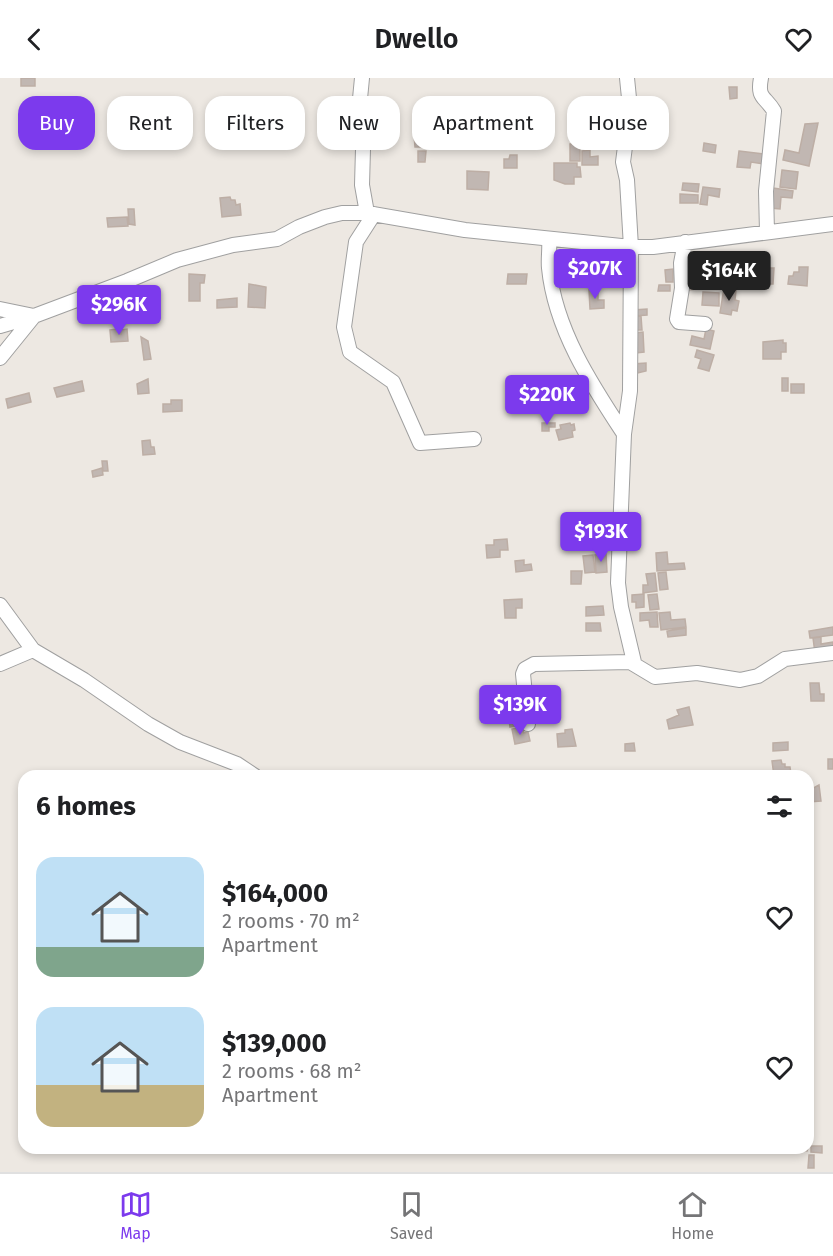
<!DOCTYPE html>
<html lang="en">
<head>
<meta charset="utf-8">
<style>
  body { margin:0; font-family:"Fira Sans",sans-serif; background:#f6f6f6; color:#202124; height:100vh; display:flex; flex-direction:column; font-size:22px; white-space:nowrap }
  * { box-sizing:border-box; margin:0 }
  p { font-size:20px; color:#757577 }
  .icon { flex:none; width:33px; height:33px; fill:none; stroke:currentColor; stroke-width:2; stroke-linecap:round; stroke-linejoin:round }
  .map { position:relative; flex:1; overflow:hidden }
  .side { position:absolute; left:18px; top:692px; width:796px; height:384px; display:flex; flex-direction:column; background:#fff; border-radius:18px; box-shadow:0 3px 9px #0003 }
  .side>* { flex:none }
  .hud { position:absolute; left:18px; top:18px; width:798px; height:54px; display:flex; gap:12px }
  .price { position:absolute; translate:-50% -51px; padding:0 14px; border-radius:6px; background:#7c3aed; color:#fff; font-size:20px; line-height:39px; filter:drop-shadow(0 2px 3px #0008) }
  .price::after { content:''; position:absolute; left:50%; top:36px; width:18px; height:14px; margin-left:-9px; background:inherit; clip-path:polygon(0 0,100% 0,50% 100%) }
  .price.on { background:#222; color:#fff }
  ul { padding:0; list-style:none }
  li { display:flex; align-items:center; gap:18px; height:150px; padding:0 18px }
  li span { display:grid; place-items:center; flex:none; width:168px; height:120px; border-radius:18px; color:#555 }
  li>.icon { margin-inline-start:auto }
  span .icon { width:72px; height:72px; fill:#fffc; stroke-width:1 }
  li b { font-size:26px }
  h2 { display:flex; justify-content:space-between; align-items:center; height:72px; padding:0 18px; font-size:26px }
  .tag { padding:0 21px; border-radius:18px; background:#fff; box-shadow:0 3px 9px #0003; font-size:21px; line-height:54px }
  .tag.on { background:#7c3aed; color:#fff }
  header { display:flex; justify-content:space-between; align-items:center; height:78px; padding:0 18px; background:#fff; font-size:27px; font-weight:600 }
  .menu { display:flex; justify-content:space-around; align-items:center; height:84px; border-top:2px solid #e0e0e0; background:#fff; font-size:16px; color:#757577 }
  .menu a { display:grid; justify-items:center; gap:3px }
  .menu .on { color:#7c3aed }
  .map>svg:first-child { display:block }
</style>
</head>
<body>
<header><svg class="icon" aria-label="back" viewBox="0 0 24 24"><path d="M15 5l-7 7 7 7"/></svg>Dwello<svg class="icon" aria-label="heart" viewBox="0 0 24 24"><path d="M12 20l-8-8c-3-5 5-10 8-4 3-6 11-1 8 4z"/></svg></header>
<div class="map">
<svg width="833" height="1094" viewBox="0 0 833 1094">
  <rect width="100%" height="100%" fill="#ede8e2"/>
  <path fill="#c1b7b2" stroke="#bdaea5" stroke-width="1.5" d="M21,0H35V8H21Z
    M729,9H737V20L730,21Z
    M651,40L661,41L659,61L645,60V53H650Z
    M818,45L809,88L783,82L785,72L799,75L805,46Z
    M417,51H424V57H418Z
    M414,57H421V69H415Z
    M704,65L716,67L715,75L703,73Z
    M570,66H580V83H570Z
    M590,72V79L598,78V87H582V73Z
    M418,73H426L425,84H418Z
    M739,73L765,76L764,86L751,84L750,90L737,89Z
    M510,77H517V90H504V81H509Z
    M554,85H577V89H580L581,99H574V106H565L554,102Z
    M782,92L798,94L796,111L780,109Z
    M467,93L489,94L488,112L467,111Z
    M683,105L699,106L698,114L682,112Z
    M703,109L720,111L719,119L708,117L707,127L700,126Z
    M773,110L793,113L792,120L781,119L780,131L770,130Z
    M680,116L698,117V125H680Z
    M230,119L231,122H235L236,127L240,126L241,137L222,139L220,120Z
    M128,131H134L135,147L129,146Z
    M127,139L128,148L108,149L107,140Z
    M585,179L586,186L567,188L568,196L586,194L587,202L559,206L556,183Z
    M799,189H808L807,208L788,206L789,198H793L794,194H799Z
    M770,190H774L773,206H752V191L760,192L759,199H762V197H767Z
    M673,191V204H666L665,192Z
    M697,191L698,201L707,200L708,210L687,212L685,192Z
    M189,196L205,197L204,205H200V223H189Z
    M508,196H527L526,206H507Z
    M249,206L266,209L265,230L248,229Z
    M659,207H670V213H658Z
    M724,210L736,212L735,222L739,223L737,233L732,232L731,237L720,235Z
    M598,211V222H604V230L590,231L589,212Z
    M703,214L719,215V228L702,227Z
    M237,220V229L217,230V222Z
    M647,231V237L634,238L633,232Z
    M641,238L642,252H635L634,239Z
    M118,251L119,256H121L120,252L127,251L128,263L111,264L110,252Z
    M706,251L714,253L710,271L690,267L692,258L704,261Z
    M643,254L644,274L636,275L635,255Z
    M141,259L148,263L151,281L144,282Z
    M783,262V265H786V274H781V281H763V264Z
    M697,272L714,277L709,293L698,290L701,281L695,279Z
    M646,285V293L633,296L632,286Z
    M782,300H788V313H782Z
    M148,301L149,315L138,316L137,306Z
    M527,301L534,316L526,320L518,305Z
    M82,303L84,313L57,319L54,310Z
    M791,306H804V315H791Z
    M29,315L31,324L8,330L6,321Z
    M171,322H182V333L163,334V326H171Z
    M542,345H555V349H549V353H542Z
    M570,345L571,347L574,346L575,352L572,353L573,359L559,362L556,352L561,351L560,347Z
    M150,362L151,369H154L155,376L143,377L142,363Z
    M102,383H107L108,393H103Z
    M102,390L103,397L93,399L92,393Z
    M507,461L508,472H500V479L487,480L486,467H494V462Z
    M667,474L668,486L684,485L685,491L657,493L656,475Z
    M606,476L607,494L596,495L595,477Z
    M593,477L595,494L585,495L583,478Z
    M524,482V487L531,486L532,492L516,494L515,483Z
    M571,493H582L581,506H571Z
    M666,494L668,511L660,512L658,495Z
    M655,495L657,513L643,515V507H648L646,496Z
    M644,516V529L636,530V524H632V517Z
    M657,516L659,531L650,532L648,517Z
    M522,521V530H516V540H505L504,522Z
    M603,528L604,537L586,538V529Z
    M657,534L658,549H650L649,542L640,543V535Z
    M670,534L671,542L685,541L686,549L661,552L659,535Z
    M586,545H600L601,553H586Z
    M833,549V557L810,560L809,553Z
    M686,550V557L668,559L667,553Z
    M821,559V566L833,564V572L815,575L813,560Z
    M810,605H819L820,616H824V623H811Z
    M689,629L693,647L669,651L667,642L679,637L677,632Z
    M523,633L525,646L510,649L508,635Z
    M522,649L524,655L528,654L530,663L515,666L512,651Z
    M572,651L576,668L558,669L557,656L565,655V652Z
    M788,664V672L773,673V665Z
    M634,665L635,673H625V666Z
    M828,681H833V691H828Z
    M781,682L782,686H785V689H790L791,696L774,698L772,683Z
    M819,707L821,723L808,724V713Z
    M811,1068H822V1075L811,1074Z
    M790,1070H808L807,1073Z
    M809,1077H814V1090H808Z"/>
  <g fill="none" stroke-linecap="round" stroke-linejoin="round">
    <g stroke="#a0a0a0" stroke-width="16">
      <path id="minor" d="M362,0L359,31L363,71L362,107L367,135
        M627,0L630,30L623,84L627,102L631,169L630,313L624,356L618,505L621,529L634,584
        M761,0C757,21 765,18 774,33L766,113L767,154
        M374,136L356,164L344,249L350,274L393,304L420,365L474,361
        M549,162C550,171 548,181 549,190C555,251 591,306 624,356
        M685,164L681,185L682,210L677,241L679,244L705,246
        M0,231L34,238L0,280
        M0,248L34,238L127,203L177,182L233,167L277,161L299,149L325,139L342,135H367L465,152L631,169H653L833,146
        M0,527L33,572L84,602L148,646L180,664L237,686L255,698
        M0,586L33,572
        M528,646L523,596L525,591L534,586L630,584L655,599L697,595L740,602L758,598L785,581L833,575"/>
    </g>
    <use href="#minor" stroke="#fff" stroke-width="14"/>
  </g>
</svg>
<b class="price" style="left:595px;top:222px">$207K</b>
<b class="price on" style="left:729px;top:224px">$164K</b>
<b class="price" style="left:119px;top:258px">$296K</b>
<b class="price" style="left:547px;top:348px">$220K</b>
<b class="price" style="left:601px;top:485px">$193K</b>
<b class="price" style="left:520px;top:658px">$139K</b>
<div class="hud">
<a class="tag on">Buy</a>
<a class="tag">Rent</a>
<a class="tag">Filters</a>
<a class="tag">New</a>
<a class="tag">Apartment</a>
<a class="tag">House</a>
</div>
<section class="side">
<h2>6 homes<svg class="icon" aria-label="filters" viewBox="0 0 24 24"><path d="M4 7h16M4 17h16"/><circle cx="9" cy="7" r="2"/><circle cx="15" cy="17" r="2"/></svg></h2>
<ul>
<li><span style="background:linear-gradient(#bfe0f5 75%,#7fa58c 0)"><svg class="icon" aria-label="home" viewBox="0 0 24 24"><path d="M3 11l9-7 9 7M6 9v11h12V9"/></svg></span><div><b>$164,000</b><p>2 rooms · 70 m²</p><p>Apartment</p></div><svg class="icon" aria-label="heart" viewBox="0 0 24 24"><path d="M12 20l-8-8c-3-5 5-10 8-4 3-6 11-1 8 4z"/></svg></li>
<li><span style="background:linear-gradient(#bfe0f5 65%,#c2b280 0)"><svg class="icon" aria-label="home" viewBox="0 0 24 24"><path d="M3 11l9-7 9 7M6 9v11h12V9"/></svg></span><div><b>$139,000</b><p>2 rooms · 68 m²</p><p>Apartment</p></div><svg class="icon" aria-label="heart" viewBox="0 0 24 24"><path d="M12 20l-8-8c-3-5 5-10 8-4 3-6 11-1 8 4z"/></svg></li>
</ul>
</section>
</div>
<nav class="menu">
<a class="on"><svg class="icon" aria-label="map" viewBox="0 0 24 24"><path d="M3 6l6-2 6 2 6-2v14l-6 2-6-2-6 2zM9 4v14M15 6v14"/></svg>Map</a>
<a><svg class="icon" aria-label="saved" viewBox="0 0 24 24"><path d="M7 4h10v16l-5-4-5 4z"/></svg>Saved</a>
<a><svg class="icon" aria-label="home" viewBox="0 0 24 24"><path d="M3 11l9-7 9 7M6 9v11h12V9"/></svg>Home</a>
</nav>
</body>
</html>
